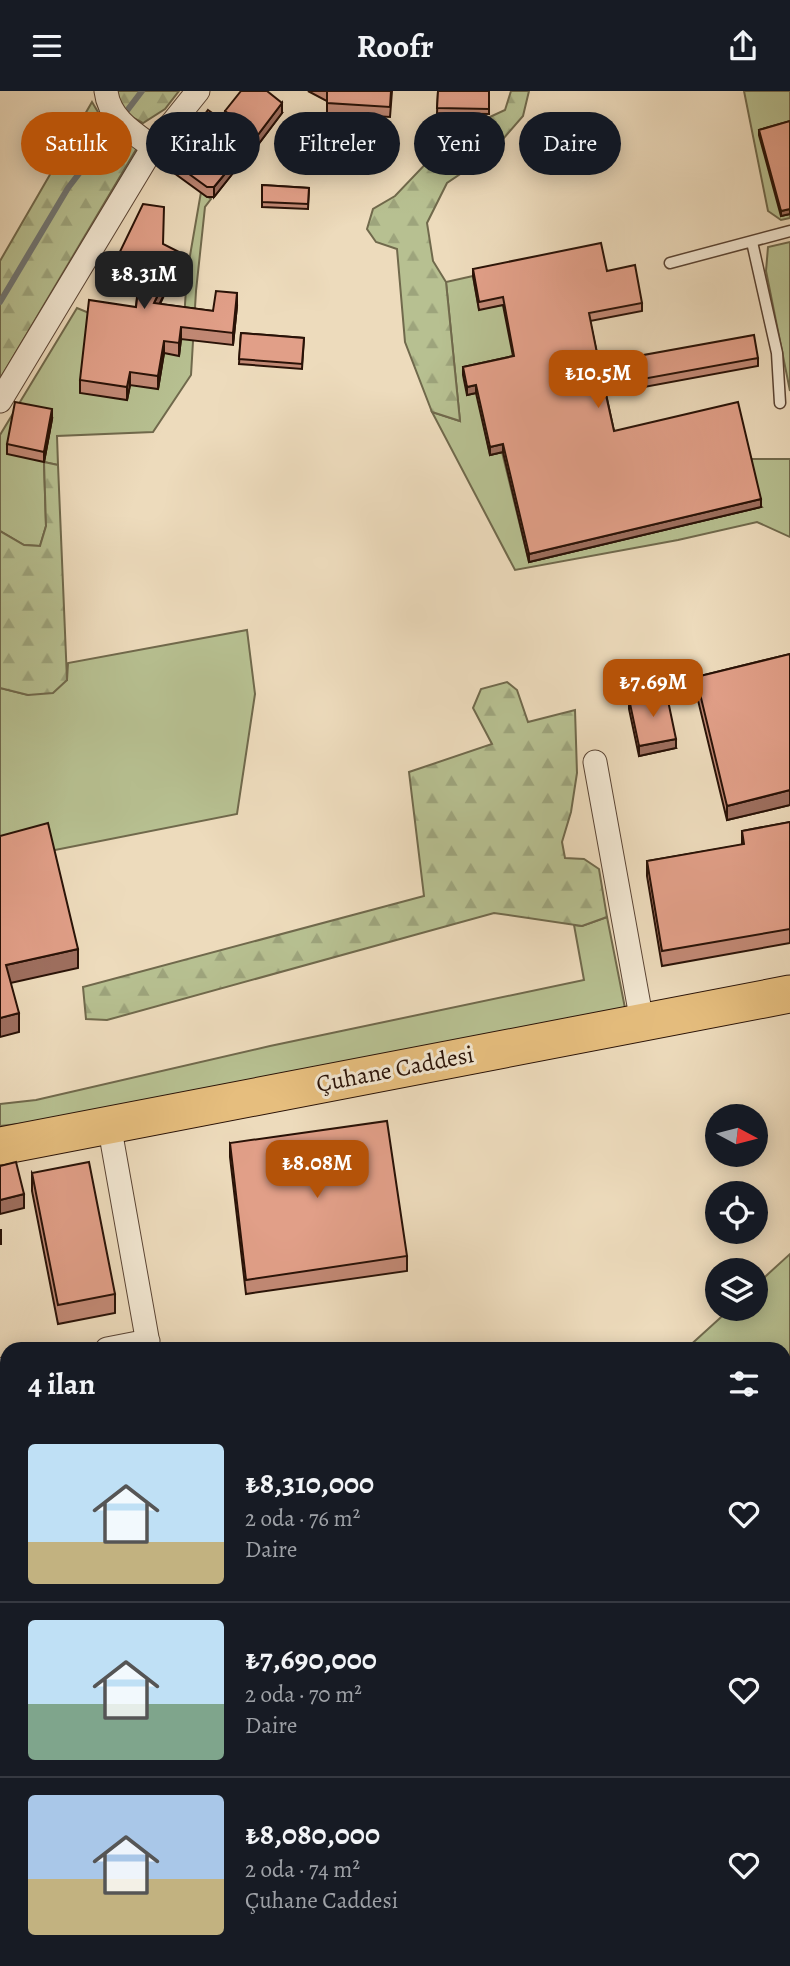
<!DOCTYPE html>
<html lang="tr">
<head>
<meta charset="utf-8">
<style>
  body { margin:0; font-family:Alegreya,serif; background:#242831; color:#f1f3f6; height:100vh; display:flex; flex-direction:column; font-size:26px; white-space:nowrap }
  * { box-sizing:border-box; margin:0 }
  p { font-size:23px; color:#9ea1a6 }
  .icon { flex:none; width:38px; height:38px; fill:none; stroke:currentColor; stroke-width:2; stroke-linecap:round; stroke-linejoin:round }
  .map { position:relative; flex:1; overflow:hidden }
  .side { position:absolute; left:0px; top:1251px; width:791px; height:625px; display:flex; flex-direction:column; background:#171b24; border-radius:21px 21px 0 0; box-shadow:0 4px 18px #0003 }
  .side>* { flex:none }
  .hud { position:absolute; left:21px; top:21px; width:749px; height:63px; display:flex; gap:14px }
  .needle { width:46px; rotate:97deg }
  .fabs { position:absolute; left:705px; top:1013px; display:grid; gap:14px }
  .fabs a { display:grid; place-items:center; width:63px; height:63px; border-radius:50%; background:#171b24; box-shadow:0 4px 18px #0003; font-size:35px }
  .price { position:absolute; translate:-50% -60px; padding:0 16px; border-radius:14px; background:#b45309; color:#fff; font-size:23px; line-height:46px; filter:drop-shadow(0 2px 4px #0008) }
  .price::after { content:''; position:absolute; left:50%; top:42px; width:21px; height:16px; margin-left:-10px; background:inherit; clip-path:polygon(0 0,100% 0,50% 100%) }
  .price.active { background:#222; color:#fff }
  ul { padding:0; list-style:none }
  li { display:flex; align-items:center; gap:21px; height:175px; padding:0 28px }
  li+li { border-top:2px solid #363941 }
  li span { display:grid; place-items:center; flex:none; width:196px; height:140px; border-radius:7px; color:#555 }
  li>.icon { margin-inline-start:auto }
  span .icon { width:84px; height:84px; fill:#fffc; stroke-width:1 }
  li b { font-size:30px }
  h2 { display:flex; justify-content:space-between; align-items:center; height:84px; padding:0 28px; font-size:30px }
  .tag { padding:0 24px; border-radius:32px; background:#171b24; box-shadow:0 4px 18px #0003; font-size:24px; line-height:63px }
  .tag.active { background:#b45309; color:#fff }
  header { display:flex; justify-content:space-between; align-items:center; height:91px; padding:0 28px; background:#171b24; font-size:32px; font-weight:600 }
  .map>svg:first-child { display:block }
</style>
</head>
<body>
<header><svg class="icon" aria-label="menu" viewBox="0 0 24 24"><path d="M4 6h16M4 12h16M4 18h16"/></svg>Roofr<svg class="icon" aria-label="share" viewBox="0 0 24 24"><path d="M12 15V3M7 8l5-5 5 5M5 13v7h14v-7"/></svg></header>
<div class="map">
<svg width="790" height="1875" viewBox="0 0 790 1875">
  <defs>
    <pattern id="forest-firs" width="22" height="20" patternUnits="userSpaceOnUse" patternTransform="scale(1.75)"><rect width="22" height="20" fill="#b7c091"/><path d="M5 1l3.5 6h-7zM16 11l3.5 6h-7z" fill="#9da47c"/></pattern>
  </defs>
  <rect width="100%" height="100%" fill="#eddbbc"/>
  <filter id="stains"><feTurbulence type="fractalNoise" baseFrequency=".00286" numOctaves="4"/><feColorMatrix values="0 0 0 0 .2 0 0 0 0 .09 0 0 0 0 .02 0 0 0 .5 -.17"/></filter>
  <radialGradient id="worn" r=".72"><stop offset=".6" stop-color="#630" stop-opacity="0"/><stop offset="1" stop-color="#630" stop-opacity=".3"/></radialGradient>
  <path fill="#b7c091" stroke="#70694c" stroke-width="2" d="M744,0H790V127L781,129L768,120Z
    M201,101L211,108L205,116L196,200L191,284L153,341L57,345L58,374L44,371L46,435L40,455L24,454L0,440V344L77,217L89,222L184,229L187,182Z
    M790,151V300L766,180L768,156Z
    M473,185L479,218L503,214L588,230L477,302L490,364L502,361L529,471L760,416L750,368H790V446L757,431L678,449L515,479L432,321L460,330L446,191Z
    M247,539L255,603L237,723L50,760L0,763V597L28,604L67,589L68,572Z
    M607,826L625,917L37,1031L0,1035V1013L36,1009L270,955L584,889L574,834L582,835Z
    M790,1163V1458L784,1459V1258H686L730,1218H756V1194Z"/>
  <path fill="url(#forest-firs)" stroke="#70694c" stroke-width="2" d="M114,0H179L165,18L143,32L124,22Z
    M511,0H529L523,25L490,63L447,92L427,132L433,170L446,191L460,330L432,321L405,251L397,158L376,151L367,138L373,118L395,105L455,42L505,19Z
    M92,11L104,31L137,57L0,288V170Z
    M44,371L58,374L67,589L53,602L28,604L0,597V440L24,454L40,455L46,435Z
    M507,591L517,599L528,631L575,619L577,682L571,721L562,751L565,767L584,768L599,778L607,826L582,835L494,822L107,929L86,928L83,896L424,805L409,681L492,653L473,617L481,598Z"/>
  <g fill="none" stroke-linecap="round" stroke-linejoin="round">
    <path stroke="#707674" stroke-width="6" d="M0,211L68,97L142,0"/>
    <g stroke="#5a4434" stroke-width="13">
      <path id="service" d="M752,151L777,262L780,312
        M670,172L790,140
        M146,1875L147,1869"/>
    </g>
    <g stroke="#5a4434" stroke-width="25">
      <path id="minor" d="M106,0C109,27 132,41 153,56
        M0,310L153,56L198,0
        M595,671L642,931
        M109,1033L149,1258
        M107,1258L148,1250
        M0,1279L7,1277"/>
    </g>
    <g stroke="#291207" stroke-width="39">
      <path id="primary" d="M0,1055L790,903"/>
    </g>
    <use href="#service" stroke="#f3e8d3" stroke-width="10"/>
    <use href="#minor" stroke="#f3e8d3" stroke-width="23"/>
    <use href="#primary" stroke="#e6be7e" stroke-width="37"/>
  </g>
  <path fill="#c28975" stroke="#291207" stroke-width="2" d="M308,0H392L390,26L327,22V10Z
    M438,0H489V23L437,22Z
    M225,20L282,22L257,55L225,30Z
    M790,30V123L781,125L759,44V39Z
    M191,42L231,45L218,62L233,82L214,106H207L174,82V72L191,51Z
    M262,94L309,97L308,118L262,116Z
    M163,153L179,173L160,213L213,220L237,215L233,254L181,248L179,265L164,262L158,298L130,294L127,309L80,302V289L136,216L138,195L115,183V171Z
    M473,178L607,180L642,212V220L590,230L599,272L758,267V275L606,303L614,340L761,416L529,471L503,361L490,364L476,302L467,304L463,284V276L513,265L503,214L479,219L473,185Z
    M241,242L304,247L302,278L239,273Z
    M52,328L44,371L7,363V353Z
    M790,563V714L727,729L696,601V586Z
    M629,608L676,657L639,665L629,618Z
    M790,731V852L662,875L647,785V770L742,754V740Z
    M230,1052L407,1165V1180L246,1203L230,1066Z
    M32,1082L115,1203V1222L58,1233L32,1100Z
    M7,1481V1527L0,1522V1492Z
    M162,1869H180L172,1875H166Z"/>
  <path fill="#9e6f5f" stroke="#291207" stroke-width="2" d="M282,12V22L257,55V45Z
    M231,35V45L214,68V58Z
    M233,73V82L214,106V96Z
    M790,118V123L781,125V120Z
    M179,161V173L154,224V212Z
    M237,202V215L233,254V242Z
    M181,236V248L179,265V252Z
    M164,250V262L158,298V285Z
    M130,281V294L127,309V296Z
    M476,294V302L467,304V296Z
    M52,318V328L44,371V361Z
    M503,353V361L490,364V356Z
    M761,408V416L529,471V463Z
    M676,648V657L639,665V655Z
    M790,699V714L727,729V715Z
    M78,858V877L6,893V874Z
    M19,922V941L0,946V927Z
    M24,1103V1117L0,1123V1109Z
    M0,1139H1V1153H0Z
    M168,1869H180L172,1875H168Z"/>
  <path fill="#e19f88" stroke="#291207" stroke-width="2" d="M241,0H267L282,12L257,45L225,20Z
    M327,0H391L390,16L327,12Z
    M438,0H489V18L437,17Z
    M208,19L231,35L214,58L233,73L214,96H207L174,72L196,45L191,42Z
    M790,30V118L781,120L759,39Z
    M262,94L309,97L308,113L262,111Z
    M143,113L164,116L163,153L179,161L154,212L213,220L216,200L237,202L233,242L181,236L179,252L164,250L158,285L130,281L127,296L80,289L89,209L136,216L140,183L115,171Z
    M601,152L607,180L635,174L642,212L589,222L599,272L754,244L758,267L604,295L614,340L738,311L761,408L529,463L503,353L490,356L476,294L467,296L463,276L514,265L503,206L479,211L473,178Z
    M241,242L304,247L302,273L239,268Z
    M15,311L52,318L44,361L7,353Z
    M790,563V699L727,715L696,586Z
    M666,600L676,648L639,655L629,608Z
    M790,731V838L662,860L647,770L744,753L742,740Z
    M48,732L78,858L6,874L19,922L0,927V745Z
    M387,1030L407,1165L246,1189L230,1052Z
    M16,1071L24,1103L0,1109V1075Z
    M89,1071L115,1203L58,1214L32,1082Z
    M7,1481V1512L0,1508V1492Z
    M87,1869H131L130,1875H86Z
    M222,1869H241L250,1875H218Z"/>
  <g text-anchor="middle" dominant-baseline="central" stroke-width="6" stroke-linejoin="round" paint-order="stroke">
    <g font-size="24" fill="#291207" stroke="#f3e8d3">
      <text transform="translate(395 978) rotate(-11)">Çuhane Caddesi</text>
    </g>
  </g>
  <rect width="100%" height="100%" filter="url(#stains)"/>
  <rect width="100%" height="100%" fill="url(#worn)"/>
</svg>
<div class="fabs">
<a><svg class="needle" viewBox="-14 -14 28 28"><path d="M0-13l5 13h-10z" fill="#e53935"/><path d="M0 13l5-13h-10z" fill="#9ea1a6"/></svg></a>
<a><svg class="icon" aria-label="locate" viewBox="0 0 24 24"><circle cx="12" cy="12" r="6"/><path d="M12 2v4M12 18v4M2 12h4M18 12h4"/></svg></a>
<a><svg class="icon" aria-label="layers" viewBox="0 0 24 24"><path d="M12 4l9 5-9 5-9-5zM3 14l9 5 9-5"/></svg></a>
</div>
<b class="price active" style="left:144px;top:220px">₺8.31M</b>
<b class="price" style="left:598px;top:319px">₺10.5M</b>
<b class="price" style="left:653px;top:628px">₺7.69M</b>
<b class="price" style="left:317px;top:1109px">₺8.08M</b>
<div class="hud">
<a class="tag active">Satılık</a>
<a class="tag">Kiralık</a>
<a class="tag">Filtreler</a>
<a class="tag">Yeni</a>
<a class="tag">Daire</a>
</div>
<section class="side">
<h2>4 ilan<svg class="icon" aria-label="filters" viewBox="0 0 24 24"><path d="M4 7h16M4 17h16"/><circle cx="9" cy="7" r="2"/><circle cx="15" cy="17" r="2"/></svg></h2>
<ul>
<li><span style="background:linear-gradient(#bfe0f5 70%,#c2b280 0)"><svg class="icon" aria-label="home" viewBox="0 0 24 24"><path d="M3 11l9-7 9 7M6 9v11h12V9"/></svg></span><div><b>₺8,310,000</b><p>2 oda · 76 m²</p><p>Daire</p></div><svg class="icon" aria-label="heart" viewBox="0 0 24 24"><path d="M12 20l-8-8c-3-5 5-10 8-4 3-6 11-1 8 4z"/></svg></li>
<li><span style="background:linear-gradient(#bfe0f5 60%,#7fa58c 0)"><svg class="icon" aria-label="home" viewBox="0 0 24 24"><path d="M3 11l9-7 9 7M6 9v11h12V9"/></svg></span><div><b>₺7,690,000</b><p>2 oda · 70 m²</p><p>Daire</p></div><svg class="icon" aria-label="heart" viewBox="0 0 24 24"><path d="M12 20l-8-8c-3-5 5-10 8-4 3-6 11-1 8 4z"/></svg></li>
<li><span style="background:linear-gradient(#a9c7e8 60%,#c2b280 0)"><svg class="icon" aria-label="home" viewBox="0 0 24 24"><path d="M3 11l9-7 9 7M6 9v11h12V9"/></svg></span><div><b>₺8,080,000</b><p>2 oda · 74 m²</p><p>Çuhane Caddesi</p></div><svg class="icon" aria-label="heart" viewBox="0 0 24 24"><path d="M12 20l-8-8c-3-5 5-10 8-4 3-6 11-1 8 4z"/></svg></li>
</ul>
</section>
</div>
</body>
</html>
